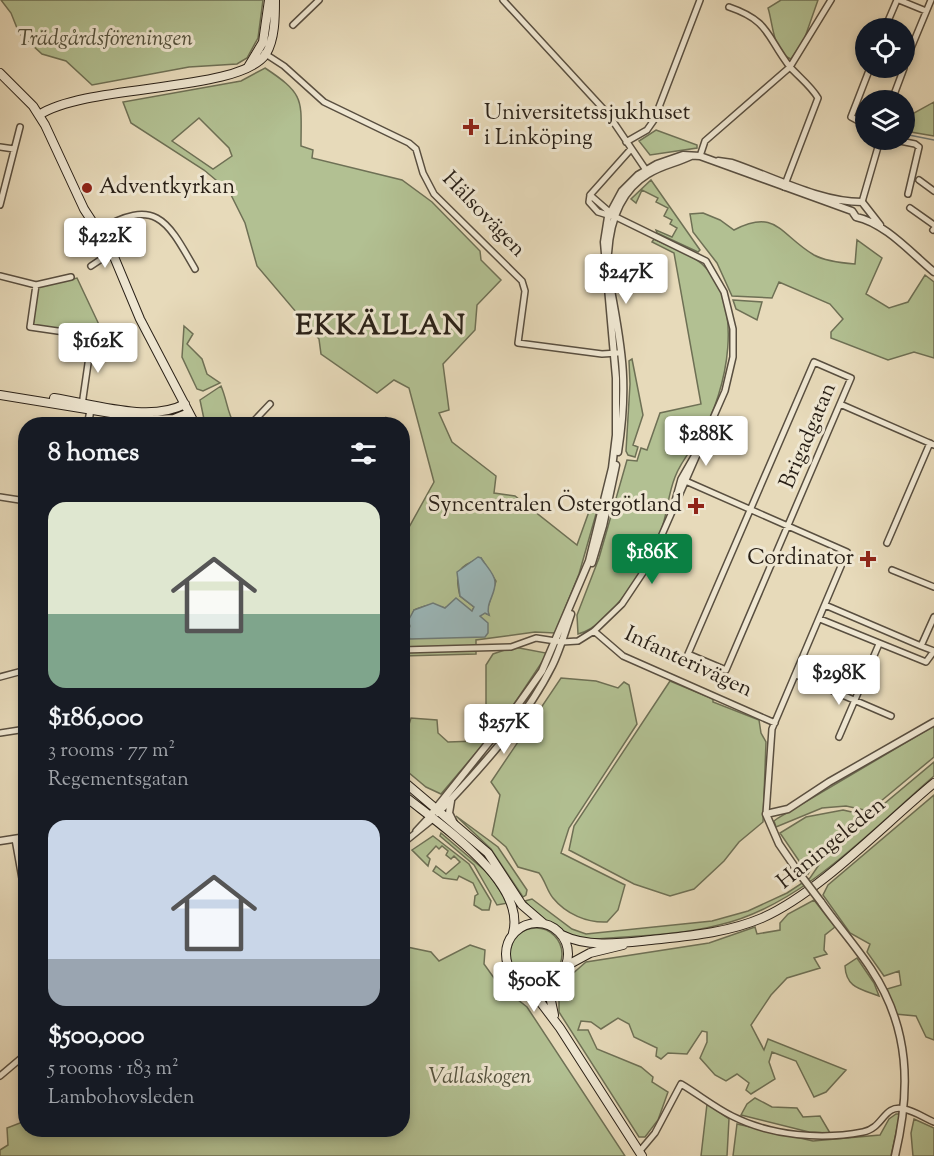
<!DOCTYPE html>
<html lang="en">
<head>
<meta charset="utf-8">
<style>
  body { margin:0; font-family:"Sorts Mill Goudy",serif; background:#242831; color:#f1f3f6; height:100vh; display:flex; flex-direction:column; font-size:22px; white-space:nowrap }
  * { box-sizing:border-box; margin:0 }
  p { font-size:20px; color:#9ea1a6 }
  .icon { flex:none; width:33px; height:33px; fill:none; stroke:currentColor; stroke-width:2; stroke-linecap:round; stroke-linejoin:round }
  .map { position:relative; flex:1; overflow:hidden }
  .details { position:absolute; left:18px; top:417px; width:392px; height:720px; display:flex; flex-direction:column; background:#171b24; border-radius:24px; box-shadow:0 3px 9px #0003 }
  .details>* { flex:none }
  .controls { position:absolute; left:855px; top:18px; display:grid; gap:12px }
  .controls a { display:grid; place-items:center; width:60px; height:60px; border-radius:50%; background:#171b24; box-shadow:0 3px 9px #0003; font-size:30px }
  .price { position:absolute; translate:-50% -51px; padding:0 14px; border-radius:6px; background:#fff; color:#222; font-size:20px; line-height:39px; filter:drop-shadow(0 2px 3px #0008) }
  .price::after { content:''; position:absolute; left:50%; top:36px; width:18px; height:14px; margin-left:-9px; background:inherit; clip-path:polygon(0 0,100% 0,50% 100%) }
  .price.current { background:#0b8043; color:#fff }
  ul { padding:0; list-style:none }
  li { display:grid; align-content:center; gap:12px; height:318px; padding:0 30px }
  li span { display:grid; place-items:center; height:186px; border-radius:18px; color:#555 }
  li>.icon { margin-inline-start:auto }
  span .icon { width:108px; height:108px; fill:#fffc; stroke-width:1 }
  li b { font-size:26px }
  h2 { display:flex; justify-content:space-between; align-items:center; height:72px; padding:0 30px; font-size:26px }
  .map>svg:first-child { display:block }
</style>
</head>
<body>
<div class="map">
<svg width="934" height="1156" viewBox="0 0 934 1156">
  <rect width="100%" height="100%" fill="#e7daba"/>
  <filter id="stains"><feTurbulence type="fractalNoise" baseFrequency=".00333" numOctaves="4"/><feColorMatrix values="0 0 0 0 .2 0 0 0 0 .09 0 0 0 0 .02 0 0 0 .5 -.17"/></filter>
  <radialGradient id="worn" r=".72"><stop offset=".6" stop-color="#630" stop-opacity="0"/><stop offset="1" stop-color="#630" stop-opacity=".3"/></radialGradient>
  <path fill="#b2c092" stroke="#6e7055" stroke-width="1.5" fill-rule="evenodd" d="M1,0H263L258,38L247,58L237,64L189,67L92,85L66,61L42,54L19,33L11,13Z
    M781,0H818L804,40L791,59C773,54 773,23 768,8Z
    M265,68C306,95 301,100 301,146L313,150L312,158L402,180L432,202L480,251L481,260L501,280L477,305L475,330L443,364L449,410L439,413L452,442L496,476L494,493L515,496L577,545L591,506L596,514L579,574L555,633L535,632L476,640V654L402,656V540L434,482L409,388L394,380L377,393L321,354L319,339L257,266L245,223L229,191L204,170L131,123L123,102L241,81ZM199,118L229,148L232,156L213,169L172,141ZM481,558L496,581L487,610L489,615L485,613L407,632L414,610C430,603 429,605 445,608L453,603L472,612L474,607L460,596C454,572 458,566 481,558Z
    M934,102V136L905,131V118Z
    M656,130L697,145V148L650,155L639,141Z
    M651,180L700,250L698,252L657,233L656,230L672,237L677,228L670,224L672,220L664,216L668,208L656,202L658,198L642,190L636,203L631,199Z
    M703,213L720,220L734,230C777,208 780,235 814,255C825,261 842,263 855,264L857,240L882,258L866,294L889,308L908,302L925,275L934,282V358L914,352L888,360L831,338V332L843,319L830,304L779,282L772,298L732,296L717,263L693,232L690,214Z
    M654,239C669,246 689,253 702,264C746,302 727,392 701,435C692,449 681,461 675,477C669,492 668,506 664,521C656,553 612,626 578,634L577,615L599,558L627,460L637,461L641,448L647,450L660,413L701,404L674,253L652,242Z
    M77,278L102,331L95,334L33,325L38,287Z
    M733,300L762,302L757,320L736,309Z
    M184,326L193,334L187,344L202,359L207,374L220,383L203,391L197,389L182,357Z
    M632,359L643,415L633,445L638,447L635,457L628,455L626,451L630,384L629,361Z
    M221,386C227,400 227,411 234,424H205L200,400Z
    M514,647L546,653V656L502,722L441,794L426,787L402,767V728H408L411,718L437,720L438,733L448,742L477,741L478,722L486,721V665L493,654Z
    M561,678L596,681L618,688L624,682L629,685L637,724L569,828L561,853L625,885L618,910L607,922C587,923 566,914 553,898C547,891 545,880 539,873L518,867L506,847L492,835L500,795L491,782Z
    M670,681L713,699V702L759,720L761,733L766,742L763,822L739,842L724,861L694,889L670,896L634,884L569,850L574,826Z
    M934,726V757L869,811L846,806L822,808L776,827L774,821L778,818Z
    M934,762V776C871,830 802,906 719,925C676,936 628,936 584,940C565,934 536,917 525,901L532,899L572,929L586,934L712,921L748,911L787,893L810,878L829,850Z
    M934,795V1040L926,1037L916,1016L895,1014L887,989L901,985L899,971L884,976L867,952L870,944L850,933L823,895L828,885Z
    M843,810L865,815L821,853L808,874L780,833L806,817Z
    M456,816L498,847L527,890L526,895L523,897L491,849Z
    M441,833L489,874L508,903L497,905L474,865L440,836Z
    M433,836L469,864L491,901L489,910H482L474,905L475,896L478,894L473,883L459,876L457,880L443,878L433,871L436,866L446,874L460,862L454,856L451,859L446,855L448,851L442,846L439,849L436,846L427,856L430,859L428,866L412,850Z
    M814,900L835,927L825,935L824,950L827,954L814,958L820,968L787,978L771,995L751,1025L764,1050L768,1039L846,1070L826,1092L814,1097L796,1061L772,1052L769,1062L775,1079L751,1094L746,1090L749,1083L737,1074L726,1081L715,1075L700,1058L707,1042V1032L702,1031L687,1054L668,1053L661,1059L656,1056L657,1048L634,1037L629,1024L618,1018L601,1029L591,1022L581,1021L578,1030H588L597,1049L641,1067L653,1077L652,1082L668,1092L658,1120L645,1137H639L559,1012V1001L565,983L570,976L586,962L709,943L755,927L757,934L780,930V923L788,914Z
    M510 954a26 26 0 1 1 52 0a26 26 0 1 1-52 0Z
    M470,945L485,950L484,964L499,985L527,1007L625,1156H0V1150L8,1145L7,1128L25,1121L26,1130H402V946L431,952L439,961Z
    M857,958L874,983L879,996C861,989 846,988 845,966Z
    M755,1098L772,1107L797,1108L803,1117L820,1116L830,1133L809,1132L741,1115L747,1104Z
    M707,1104L729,1119L727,1156H701Z
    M896,1114H900L891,1156H733L737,1124L813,1141L880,1135L889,1119Z
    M914,1119L934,1128V1156H913L911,1133Z"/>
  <path fill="#9bb8bb" stroke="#6e7c7a" stroke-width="1.5" d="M478,557L481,558C486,566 495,574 495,582C496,594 485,604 489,615L485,613L480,616L488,623V633L485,637L410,639L407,634L410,626L408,621L414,610L433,603L445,608L456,598L472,611L474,607L460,596L457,572Z"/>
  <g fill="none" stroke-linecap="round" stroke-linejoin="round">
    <path stroke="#6e7c7a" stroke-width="1.5" d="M904,134L934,140"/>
    <g stroke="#594f40" stroke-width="8">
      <path id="minor" d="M503,0L608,114L648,173
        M899,0L926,11
        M729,7C770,21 766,36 790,67C799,77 811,86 818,98L784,187
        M293,25L319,0
        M885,28L897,0
        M264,53L284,66L324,102L409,143L416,149L423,173L434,194L522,281L525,291L518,343L602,354L618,353
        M904,65L931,0
        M892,100L904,68
        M866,125L851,117L870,68
        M895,140L915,144L919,147L908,194
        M626,142L647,130L654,120L700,0
        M0,147L14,149
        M700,156L705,141L790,67L831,0
        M919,180L934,191
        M590,195L613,215
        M862,202L880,140
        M0,205L20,127
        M910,208L934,225
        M611,216L598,212L589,202L590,195L631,149
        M99,230C156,197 167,220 195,269
        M933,230L934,229
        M91,266L112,252
        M0,276L36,285L71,277
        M36,285L30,327L92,336L82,405
        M814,362L851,378L726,670L688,654Z
        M840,404L934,445
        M251,424L270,404
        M384,424L386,421
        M681,479L847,552L772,729L766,814
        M0,497L26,501
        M673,508L681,479L700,446
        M887,543L930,443
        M892,570L934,587
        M825,605L921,646L934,617
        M820,619L926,662L934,651L921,646
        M594,631L623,656L775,723
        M402,650L511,647L536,638L562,642L578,641L594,631L622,604L650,562L725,391L733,357V329L724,292L706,261L614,216
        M796,675L891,716
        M0,677L26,670
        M0,733L26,729
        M839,737L879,644
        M416,831L429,817
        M15,839L26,901
        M402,844L433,819
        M0,1076L26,1054
        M639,1152L655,1133L681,1084C698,1094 714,1107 732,1116C771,1136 822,1140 863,1132C884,1128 883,1104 904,1109C915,1111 924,1118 934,1122"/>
    </g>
    <g stroke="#594f40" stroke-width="9">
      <path id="tertiary" d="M718,161L732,163C773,177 820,202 862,202L880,225
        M608,253C610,222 620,191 648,174C662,165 677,163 691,156
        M611,290C623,353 628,388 618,452
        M88,424L91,407
        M592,563L603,526L616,465
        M451,801L449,813L454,823
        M438,813C479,770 525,720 552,666C560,650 565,632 571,614
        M429,817L510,716L542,671L589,561L612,468L616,435V378L604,242L608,217L622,191L638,175L657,164L683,155L700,156L852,211L856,217C885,223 911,253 934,272
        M0,841L26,837
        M799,873L779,844L766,814L788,809L829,782L934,722
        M821,902C837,925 856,946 871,969C910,1028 911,1089 895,1156"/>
    </g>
    <g stroke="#2a2118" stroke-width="10">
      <path id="secondary" d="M248,67L263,42L269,0
        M0,73L33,106L45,125L84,209L112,252L140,319L195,424
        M39,115C88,83 239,93 266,54C275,39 275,17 275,0
        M0,395L154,420L174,419L189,413
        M54,398C93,404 150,423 185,404
        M402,780L488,853L522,905L543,923
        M402,794C437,823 527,881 513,933
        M506 954a31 31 0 1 1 62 0a31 31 0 1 1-62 0Z
        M562,935C588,948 622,943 651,940C688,936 727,933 762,918C820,892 883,825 934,783
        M566,966L590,953L623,945
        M526,983L560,1028L642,1156
        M554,1015L550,996L555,979"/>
    </g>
    <use href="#minor" stroke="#efe7d2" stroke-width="5"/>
    <use href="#tertiary" stroke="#efe7d2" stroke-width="6"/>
    <use href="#secondary" stroke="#efe7d2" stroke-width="8"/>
    <g stroke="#594f40" stroke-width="9" stroke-linecap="butt">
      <path id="tertiary-bridge" d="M799,873L821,902"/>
    </g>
    <use href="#tertiary-bridge" stroke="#efe7d2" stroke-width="6"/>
  </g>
  <g fill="#8f2418" stroke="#efe7d2" stroke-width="2">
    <path d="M468 118h6v6h6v6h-6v6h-6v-6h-6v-6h6z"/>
    <circle cx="87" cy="188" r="6"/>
    <path d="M693 497h6v6h6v6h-6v6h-6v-6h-6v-6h6z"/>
    <path d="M865 550h6v6h6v6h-6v6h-6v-6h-6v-6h6z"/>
  </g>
  <g text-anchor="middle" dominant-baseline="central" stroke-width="6" stroke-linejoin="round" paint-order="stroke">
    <g font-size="22" font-style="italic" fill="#53513d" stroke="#efe7d2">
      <text x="105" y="40">Trädgårdsföreningen</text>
      <text x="480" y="1078">Vallaskogen</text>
    </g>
    <g font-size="22" fill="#2a2118" stroke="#efe7d2" text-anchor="start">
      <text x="484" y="114">Universitetssjukhuset<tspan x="484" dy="25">i Linköping</tspan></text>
      <text x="99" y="188">Adventkyrkan</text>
      <text x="682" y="506" text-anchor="end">Syncentralen Östergötland</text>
      <text x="854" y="559" text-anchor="end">Cordinator</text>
    </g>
    <g font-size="22" fill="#2a2118" stroke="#efe7d2">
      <text transform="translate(483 215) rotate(46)">Hälsovägen</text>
      <text transform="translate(809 436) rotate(-67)">Brigadgatan</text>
      <text transform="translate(688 663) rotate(25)">Infanterivägen</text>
      <text transform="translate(832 844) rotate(-39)">Haningeleden</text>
    </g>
    <g font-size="28" font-weight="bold" letter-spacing="1.5" fill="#2a2118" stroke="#efe7d2">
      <text x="381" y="327">EKKÄLLAN</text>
    </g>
  </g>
  <rect width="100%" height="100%" filter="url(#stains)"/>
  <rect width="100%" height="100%" fill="url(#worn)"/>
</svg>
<div class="controls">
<a><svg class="icon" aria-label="locate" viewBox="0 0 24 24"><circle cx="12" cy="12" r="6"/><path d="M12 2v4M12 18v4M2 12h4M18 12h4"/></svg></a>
<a><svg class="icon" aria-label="layers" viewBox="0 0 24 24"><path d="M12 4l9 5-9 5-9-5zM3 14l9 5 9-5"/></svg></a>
</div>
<b class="price" style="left:105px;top:269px">$422K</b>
<b class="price" style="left:626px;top:305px">$247K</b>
<b class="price" style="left:98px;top:374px">$162K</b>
<b class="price" style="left:706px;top:467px">$288K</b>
<b class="price current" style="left:652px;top:585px">$186K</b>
<b class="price" style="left:839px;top:706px">$298K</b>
<b class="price" style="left:504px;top:755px">$257K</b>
<b class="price" style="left:534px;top:1013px">$500K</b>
<section class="details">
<h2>8 homes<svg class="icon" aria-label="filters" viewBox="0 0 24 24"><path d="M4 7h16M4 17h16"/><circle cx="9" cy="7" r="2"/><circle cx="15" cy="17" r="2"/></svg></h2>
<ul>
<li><span style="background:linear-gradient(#dfe7d0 60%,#7fa58c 0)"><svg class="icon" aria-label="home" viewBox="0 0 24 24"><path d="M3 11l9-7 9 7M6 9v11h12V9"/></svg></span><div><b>$186,000</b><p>3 rooms · 77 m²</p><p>Regementsgatan</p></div></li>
<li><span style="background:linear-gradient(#c9d6e8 75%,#9aa5b1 0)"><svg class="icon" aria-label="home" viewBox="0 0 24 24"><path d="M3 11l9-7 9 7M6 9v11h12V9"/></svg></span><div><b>$500,000</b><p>5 rooms · 183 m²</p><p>Lambohovsleden</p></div></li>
</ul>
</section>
</div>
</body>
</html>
